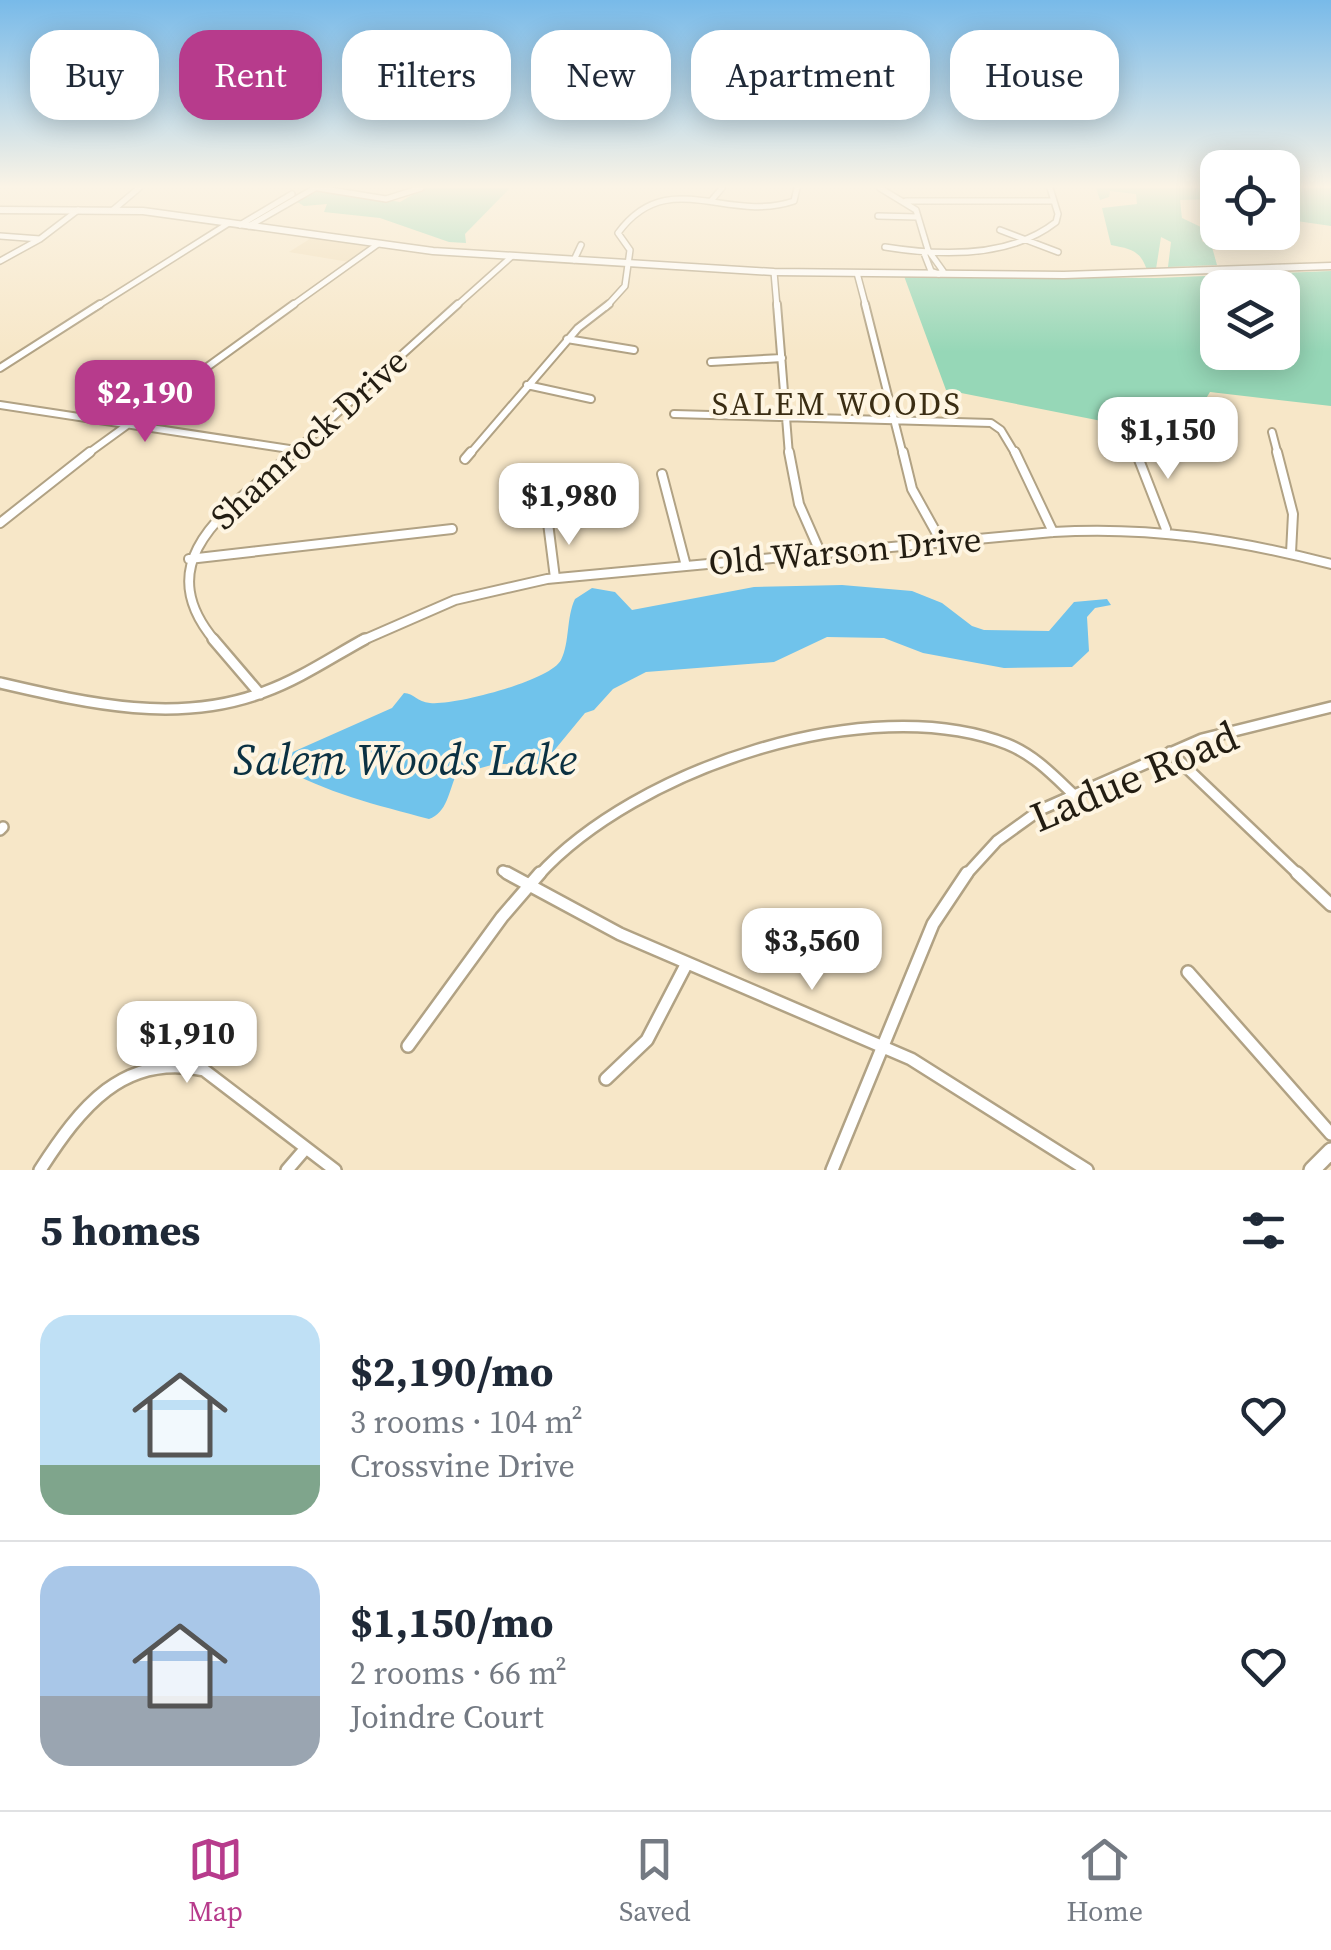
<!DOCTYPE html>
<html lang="en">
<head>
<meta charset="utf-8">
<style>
  body { margin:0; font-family:"Source Serif 4",serif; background:#f6f6f7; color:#1f2937; height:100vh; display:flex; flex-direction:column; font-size:38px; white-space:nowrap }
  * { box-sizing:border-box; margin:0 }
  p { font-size:32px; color:#747a83 }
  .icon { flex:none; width:55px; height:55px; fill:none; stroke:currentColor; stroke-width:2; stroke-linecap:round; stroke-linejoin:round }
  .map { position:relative; height:1170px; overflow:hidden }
  .details { display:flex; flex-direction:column; background:#fff; flex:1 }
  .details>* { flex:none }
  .top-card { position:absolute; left:30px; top:30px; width:1272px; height:90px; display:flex; gap:20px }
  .tools { position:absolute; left:1200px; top:150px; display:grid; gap:20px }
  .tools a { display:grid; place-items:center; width:100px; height:100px; border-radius:20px; background:#fff; box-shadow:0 5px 25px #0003; font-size:50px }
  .price { position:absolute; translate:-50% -85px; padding:0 22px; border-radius:20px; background:#fff; color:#222; font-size:32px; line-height:65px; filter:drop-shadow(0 2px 5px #0008) }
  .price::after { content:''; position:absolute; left:50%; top:60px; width:30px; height:22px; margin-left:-15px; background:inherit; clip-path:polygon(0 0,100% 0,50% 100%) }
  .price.current { background:#b73b8c; color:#fff }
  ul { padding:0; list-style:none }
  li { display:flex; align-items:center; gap:30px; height:250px; padding:0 40px }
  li+li { border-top:2px solid #e0e1e3 }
  li span { display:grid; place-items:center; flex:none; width:280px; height:200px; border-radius:30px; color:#555 }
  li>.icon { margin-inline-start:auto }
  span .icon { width:120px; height:120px; fill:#fffc; stroke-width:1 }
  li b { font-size:42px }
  h2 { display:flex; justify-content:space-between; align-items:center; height:120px; padding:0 40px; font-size:42px }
  .tag { padding:0 35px; border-radius:30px; background:#fff; box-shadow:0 5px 25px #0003; font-size:35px; line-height:90px }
  .tag.current { background:#b73b8c; color:#fff }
  .tabs { display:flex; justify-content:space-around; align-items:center; height:140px; border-top:2px solid #e0e1e3; background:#fff; font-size:28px; color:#747a83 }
  .tabs a { display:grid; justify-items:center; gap:5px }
  .tabs .current { color:#b73b8c }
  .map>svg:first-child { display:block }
</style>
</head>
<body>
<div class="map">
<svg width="1331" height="1170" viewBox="0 0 1331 1170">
  <rect width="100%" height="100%" fill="#f7e7c8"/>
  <path fill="#f1ddb7" d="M313,237L372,246L349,262L289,252Z"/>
  <path fill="#96d7b7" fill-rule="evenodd" d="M424,188H510L465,234L466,243L449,242L380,218L324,212L327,204L304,206L294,200L316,189L400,202Z
    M1096,188H1217V210L1215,199L1180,200L1182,218L1203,228L1202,241L1212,247L1217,265L1168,267L1171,242L1161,237L1156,269L1147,270C1140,250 1131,249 1111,245L1102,208L1137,204L1136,194L1110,191L1109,197L1100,200Z
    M1283,188H1331V226L1283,219Z
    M1331,271V406L1210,392L1182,437L946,390L904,276L1156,278ZM1218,288H1282V352H1218Z"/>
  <path fill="#70c3eb" d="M842,585L912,591L942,603L972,626L984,630L1049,631L1074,602L1107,599L1111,605L1095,608L1087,617L1089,651L1072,667L1004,668L923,653L884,638L827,637L774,662L646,672L613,689L594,710L585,713L543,764H495L456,775C449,791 447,813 429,819C377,805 325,793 278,765L277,759L392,708L404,693C414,693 417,702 430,703C453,706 550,681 561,660C570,642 566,618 575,599L592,588L615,592L632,610L754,587Z"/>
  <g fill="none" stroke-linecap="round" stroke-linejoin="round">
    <g stroke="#b1a284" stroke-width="8">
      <path id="minor-far4" d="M318,188L386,199L421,188
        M880,188L916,210L928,250L924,253L931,271L938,274
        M711,201L722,188
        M906,201H1054
        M113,210L139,188
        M878,216L918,217
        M240,225L292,194
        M249,226L315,188
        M1000,230L1058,252
        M0,236L40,239
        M885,247C941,256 1010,258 1056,222L1058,214L1050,188
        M928,250L943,271L939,274
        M574,260L581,245
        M0,261L40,239L78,210
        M774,272L777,307
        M857,273L866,307
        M96,307L229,223
        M290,307L378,244
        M455,307L511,257
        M606,307L625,286L630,250L618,233C668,165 726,224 794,201L797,188"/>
    </g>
    <g stroke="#b1a284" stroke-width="10">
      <path id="minor-far3" d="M777,304L789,455
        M865,304L903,455
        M567,339L634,350
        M711,362L782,358
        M0,368L100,304
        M527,385L591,399
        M0,405L296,450
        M674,414L991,423L1001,430L1016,455
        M1272,432L1278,455
        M1135,449L1137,455
        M86,455L294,304
        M291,455L458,304
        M469,455L578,328L609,304"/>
    </g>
    <g stroke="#b1a284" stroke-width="12">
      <path id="minor-far2" d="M789,452L799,504L821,554
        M903,452L912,489L942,543
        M1015,452L1053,532
        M1136,452L1166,529
        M1277,452L1293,514L1291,553
        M465,459L471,452
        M662,474L686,566
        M0,523L90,452
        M548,523L555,578
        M189,559L452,529
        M215,641C144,557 235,505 294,452
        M361,641L455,600L547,579L1053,532C1149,526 1239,540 1331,564"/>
    </g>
    <g stroke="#b1a284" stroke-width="14">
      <path id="minor-far1" d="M213,639L260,694
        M0,683C86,703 178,725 264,692C300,679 332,657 365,639
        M1170,752L1300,876
        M0,830L3,827
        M503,871L512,876
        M538,876C635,769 868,690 1007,744C1034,755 1052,774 1073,794
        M965,876L997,841L1040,810L1202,739L1331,707"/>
    </g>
    <g stroke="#b1a284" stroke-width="16">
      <path id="minor" d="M507,873L620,934L911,1059L1087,1170
        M1297,873L1331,905
        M1188,972L1331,1134
        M408,1046L502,917L540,873
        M606,1079L647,1040L687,963
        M40,1170C80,1108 123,1052 204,1070L335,1170
        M287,1170L306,1148
        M832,1170L933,924L967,873"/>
    </g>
    <g stroke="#b1a284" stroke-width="20">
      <path id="tertiary" d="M1312,1170L1331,1151"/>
    </g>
    <g stroke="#b1a284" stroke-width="9">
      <path id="secondary" d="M0,210L143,211L433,251L774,272L1064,275L1331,266"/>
    </g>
    <use href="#minor-far4" stroke="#fff" stroke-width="5"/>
    <use href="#minor-far3" stroke="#fff" stroke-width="6"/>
    <use href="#minor-far2" stroke="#fff" stroke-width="8"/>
    <use href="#minor-far1" stroke="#fff" stroke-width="9"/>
    <use href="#minor" stroke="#fff" stroke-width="11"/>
    <use href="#tertiary" stroke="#fff" stroke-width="15"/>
    <use href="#secondary" stroke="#fff" stroke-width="6"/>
  </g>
  <linearGradient id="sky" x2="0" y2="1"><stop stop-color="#78bae9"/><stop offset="0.53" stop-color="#fbf4e6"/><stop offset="1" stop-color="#fbf4e6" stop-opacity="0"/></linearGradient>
  <rect width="1331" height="352" fill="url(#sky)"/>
  <g text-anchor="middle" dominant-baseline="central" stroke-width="8" stroke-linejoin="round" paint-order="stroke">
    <g font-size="32" letter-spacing="2.5" fill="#3a2d13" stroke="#fef5e2">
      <text x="837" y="404">SALEM WOODS</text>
    </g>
    <g font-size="35" fill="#231d12" stroke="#fef5e2">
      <text transform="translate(309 439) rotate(-42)">Shamrock Drive</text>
      <text transform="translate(845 551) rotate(-5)">Old Warson Drive</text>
    </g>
    <g font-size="42" fill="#231d12" stroke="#fef5e2">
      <text transform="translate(1134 776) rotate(-23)">Ladue Road</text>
    </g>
    <g font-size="45" font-style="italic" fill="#0b3142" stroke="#fef5e2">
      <text x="405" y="759">Salem Woods Lake</text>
    </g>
  </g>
</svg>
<div class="tools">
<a><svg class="icon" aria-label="locate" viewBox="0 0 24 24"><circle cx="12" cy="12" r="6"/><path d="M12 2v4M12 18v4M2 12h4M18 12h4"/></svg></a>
<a><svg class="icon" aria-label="layers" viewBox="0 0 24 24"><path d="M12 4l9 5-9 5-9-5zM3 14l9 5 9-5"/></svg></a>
</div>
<b class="price current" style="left:145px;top:445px">$2,190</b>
<b class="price" style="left:1168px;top:482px">$1,150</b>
<b class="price" style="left:569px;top:548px">$1,980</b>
<b class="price" style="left:812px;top:993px">$3,560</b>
<b class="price" style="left:187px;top:1086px">$1,910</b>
<div class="top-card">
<a class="tag">Buy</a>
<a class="tag current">Rent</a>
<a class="tag">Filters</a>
<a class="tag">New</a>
<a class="tag">Apartment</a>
<a class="tag">House</a>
</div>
</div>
<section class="details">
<h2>5 homes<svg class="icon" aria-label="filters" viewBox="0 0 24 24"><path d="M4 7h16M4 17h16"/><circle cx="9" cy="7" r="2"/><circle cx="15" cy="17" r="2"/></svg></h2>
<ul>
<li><span style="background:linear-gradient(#bfe0f5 75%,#7fa58c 0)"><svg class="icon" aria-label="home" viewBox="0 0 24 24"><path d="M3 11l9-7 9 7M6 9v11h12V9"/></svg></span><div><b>$2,190/mo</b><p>3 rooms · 104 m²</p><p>Crossvine Drive</p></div><svg class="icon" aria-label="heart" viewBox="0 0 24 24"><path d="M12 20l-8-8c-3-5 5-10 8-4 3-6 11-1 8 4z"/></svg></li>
<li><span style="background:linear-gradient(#a9c7e8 65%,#9aa5b1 0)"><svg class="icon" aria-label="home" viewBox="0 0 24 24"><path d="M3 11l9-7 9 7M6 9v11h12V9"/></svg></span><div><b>$1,150/mo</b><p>2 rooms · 66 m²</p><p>Joindre Court</p></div><svg class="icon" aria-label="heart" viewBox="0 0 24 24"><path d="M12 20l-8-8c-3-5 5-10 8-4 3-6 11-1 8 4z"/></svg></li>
</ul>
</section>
<nav class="tabs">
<a class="current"><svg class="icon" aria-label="map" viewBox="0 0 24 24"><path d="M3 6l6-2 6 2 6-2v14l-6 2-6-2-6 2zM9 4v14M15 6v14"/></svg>Map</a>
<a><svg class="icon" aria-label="saved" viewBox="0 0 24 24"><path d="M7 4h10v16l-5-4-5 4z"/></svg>Saved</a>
<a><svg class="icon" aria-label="home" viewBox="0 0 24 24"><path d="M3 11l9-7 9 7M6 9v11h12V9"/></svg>Home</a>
</nav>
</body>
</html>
